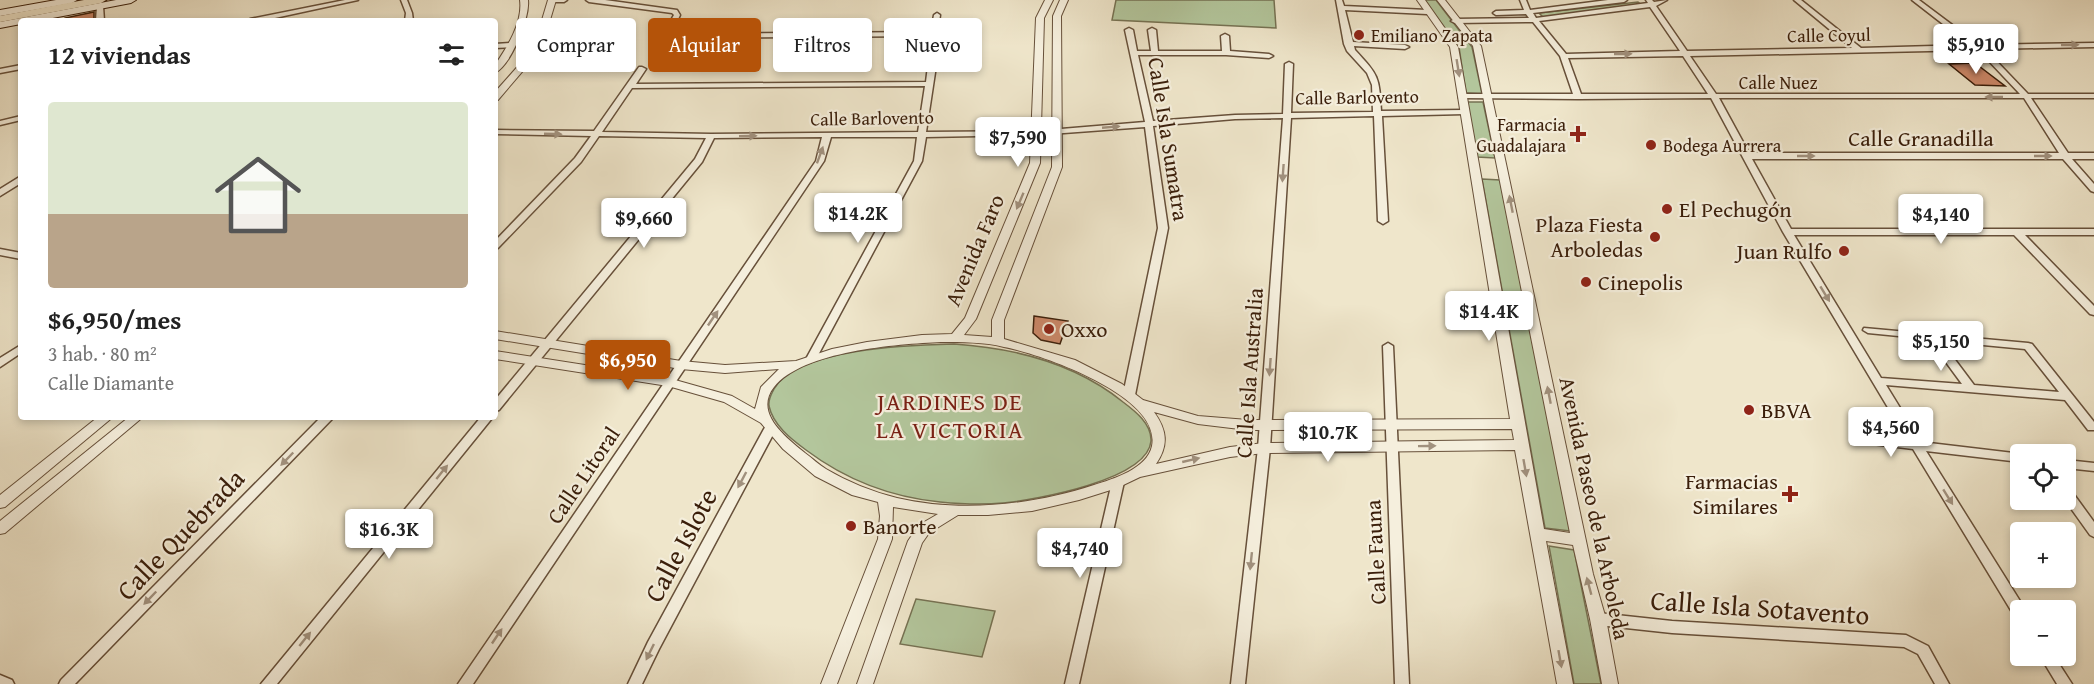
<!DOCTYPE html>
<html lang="es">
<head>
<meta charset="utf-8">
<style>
  body { margin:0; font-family:"Gentium Book Plus",serif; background:#f2f2f2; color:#222; height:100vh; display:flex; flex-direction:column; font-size:22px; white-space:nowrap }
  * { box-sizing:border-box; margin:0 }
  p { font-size:20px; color:#767676 }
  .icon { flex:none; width:33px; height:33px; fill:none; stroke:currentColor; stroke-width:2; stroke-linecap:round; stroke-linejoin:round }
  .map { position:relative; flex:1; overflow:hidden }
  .panel { position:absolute; left:18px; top:18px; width:480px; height:402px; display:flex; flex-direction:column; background:#fff; border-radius:6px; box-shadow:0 3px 9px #0003 }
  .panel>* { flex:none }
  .hud { position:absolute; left:516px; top:18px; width:570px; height:54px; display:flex; gap:12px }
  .controls { position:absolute; left:2010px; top:444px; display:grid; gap:12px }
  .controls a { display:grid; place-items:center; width:66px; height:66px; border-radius:6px; background:#fff; box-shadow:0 3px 9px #0003; font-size:30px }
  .price { position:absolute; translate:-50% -51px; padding:0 14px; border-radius:6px; background:#fff; color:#222; font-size:20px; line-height:39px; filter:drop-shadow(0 2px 3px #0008) }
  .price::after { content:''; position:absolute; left:50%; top:36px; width:18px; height:14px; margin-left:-9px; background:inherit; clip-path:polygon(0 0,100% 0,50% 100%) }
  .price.selected { background:#b45309; color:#fff }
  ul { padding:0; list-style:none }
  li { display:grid; align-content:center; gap:12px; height:318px; padding:0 30px }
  li span { display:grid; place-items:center; height:186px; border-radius:6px; color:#555 }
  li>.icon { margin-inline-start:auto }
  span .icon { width:108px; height:108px; fill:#fffc; stroke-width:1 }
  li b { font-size:26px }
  h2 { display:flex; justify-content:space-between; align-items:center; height:72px; padding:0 30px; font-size:26px }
  .chip { padding:0 21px; border-radius:6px; background:#fff; box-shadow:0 3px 9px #0003; font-size:21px; line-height:54px }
  .chip.selected { background:#b45309; color:#fff }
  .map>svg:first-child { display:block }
</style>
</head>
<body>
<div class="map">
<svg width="2094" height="684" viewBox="0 0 2094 684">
  <rect width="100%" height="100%" fill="#efe6cb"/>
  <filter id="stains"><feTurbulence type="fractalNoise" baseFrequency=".00333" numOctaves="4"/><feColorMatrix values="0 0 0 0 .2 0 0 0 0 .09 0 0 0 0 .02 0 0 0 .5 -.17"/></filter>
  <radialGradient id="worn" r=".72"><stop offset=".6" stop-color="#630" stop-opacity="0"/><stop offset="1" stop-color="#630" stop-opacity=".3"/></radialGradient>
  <path fill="#b3c69c" stroke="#767253" stroke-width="1.5" d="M1116,0H1274L1276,28L1112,20Z
    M1424,0H1436L1472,47L1482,94L1466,93L1459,47Z
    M1638,2L1642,5L1543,17L1539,13Z
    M1467,102H1483L1495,158L1477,157Z
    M1482,179L1500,180L1570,531L1545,528Z
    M954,344C1015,348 1075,363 1123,402C1135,411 1152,424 1151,441C1148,480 1035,500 1003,503C983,505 960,504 940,502C890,497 846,480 806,450C791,439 773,425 769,406C768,399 771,395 774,389C797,348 911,345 954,344Z
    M1549,546L1574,550L1601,684H1574Z
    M916,599L995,611L982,657L900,644Z"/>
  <path fill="#ce8a6b" stroke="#3a1e0a" stroke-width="1.5" d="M94,12V21H65V18Z
    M1975,63L2005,86L1975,85L1949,64Z
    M1034,316L1068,321L1060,344L1041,340L1033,333Z"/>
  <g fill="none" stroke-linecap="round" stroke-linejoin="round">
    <g stroke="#67503a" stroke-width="3">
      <path id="minor" d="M345,0H358L261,21H246L250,19Z
        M401,0H407L412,13L413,21H405L406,13Z
        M550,0H567L564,2H551Z
        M586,0H605L677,10L680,15L672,32L674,34L931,32L934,15L937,13L940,15L934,59L930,61L926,59L930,36L674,38L666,37L664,32L674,15L672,13L589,2Z
        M1336,0H1342L1344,6L1427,10L1430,12L1427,14L1345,10L1353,42L1405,45L1409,47L1405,49L1354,46L1355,50C1379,76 1379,76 1381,111L1464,110L1468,112L1464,114L1382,116L1388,221L1383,224L1378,221L1374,116L1291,118L1270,448L1245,684H1231L1258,448L1283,118L1235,119L1153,126L1168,228L1135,395L1129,399L1123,395L1158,228L1145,127L1037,135L926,137L922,161L816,359L811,362L806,359L914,161L917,137H831L824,161L473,684H458L816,161L822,137L714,138L702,162L499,410L495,411V400L695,159L706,138L599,136L581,162L498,248L495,249V241L575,158L591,136L495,134V130L594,131L639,67H642L646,69L636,84L926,82L928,66L932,64L936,66L926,132L1037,131L1145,122L1125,30L1129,28L1133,30L1137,51H1151L1148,30L1152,28L1156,30L1158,51H1222L1221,36L1225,34L1229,36L1230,51L1269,54L1273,56L1269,58L1226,55H1138L1153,121L1235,115L1283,114L1285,64L1289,62L1293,64L1291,113L1373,112L1372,85L1367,73L1347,51L1344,44ZM925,86L918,132L711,134L602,132L632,88Z
        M1520,0H1526L1530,10L1608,0H1627L1624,2L1533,13L1536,18L1648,3L1646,0H1652L1654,2L1667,0L1656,6L1687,51L1852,48L1794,0H1801L1861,48L1970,45L1912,0H1919L1979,45L2094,43V47L1985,49L2028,94H2094V98H2031L2068,153H2094V159H2072L2094,184V192L2091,191L2063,159H1752L1791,229H2094V235H2025L2094,306V315L2090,314L2014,235H1794L1881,378L1962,384L1929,339L1868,333L1863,330L1864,328L2028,343L2032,344L2094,422V430H2088L2065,400L1886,385L1921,442L2022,454H2020V462L1926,451L2025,609V610H2020V618L2015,617L1913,449L1864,443L1862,440L1864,437L1868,436L1908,441L1783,232L1711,98L1578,99L1459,98V94H1573L1560,56L1533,22L1455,23L1451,21L1455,19L1529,18L1526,14L1496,15L1493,13L1496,11L1524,10ZM1650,7L1680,51L1566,54L1539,21ZM1976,50L1986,58L2020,94H1716L1690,56ZM1683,56L1708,94H1581L1568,58ZM1719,98H2024L2059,153H1749ZM1941,341L2025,349L2059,392L1974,385Z
        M100,4L103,6L104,21H96L97,6Z
        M510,43H513V47L495,48V44Z
        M21,65V69L0,73V69Z
        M21,116V120L0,125V121Z
        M21,176V183L0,196V189Z
        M0,249L21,253V259L0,255Z
        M1388,343L1393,346L1409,684H1395L1383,346Z
        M21,345V353L0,367V358Z
        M321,417H334L75,684H59L61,680Z
        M481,417H493L277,684H261Z
        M770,425L774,426L776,429L659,649L642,684H628L648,642L764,429L766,426Z
        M2066,460L2094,463V471L2066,468Z
        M1118,478L1122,479L1124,482L1079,684H1065L1112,482L1114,479Z
        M2066,488L2070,489L2094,522V537L2090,535L2065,500Z
        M1598,613L1672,621L1906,635L1928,646L1949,684H1935L1918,654L1904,647L1672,633L1598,625L1593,623L1591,619L1593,615Z
        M2040,656H2054L2072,684H2057Z
        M0,675L12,680L14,684H0Z"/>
    </g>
    <g stroke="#67503a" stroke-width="2">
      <path id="tertiary" d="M520,0H528C530,18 511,65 495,73V65C507,47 523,23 520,0Z
        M548,0H556L550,20L527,66L498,100L495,101V92L519,65L542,20Z
        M1045,0H1053L1044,18L1040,163L976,319L964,335L992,337V320L1052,167L1053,16L1060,0H1068L1061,16L1062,167L1004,320V339L1075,360L1122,384L1143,400L1198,416L1248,420L1510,419L1450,47L1417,0H1425L1458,47L1544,529L1570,533L1473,46L1437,0H1445L1481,46L1593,574L1606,619L1618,684H1602L1590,619L1573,545L1546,541L1573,684H1557L1515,450L1264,453L1230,457L1140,477L1117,488L1079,500L1032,511L988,515H958L929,533L922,543L873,684H857L908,541L919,525L938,514L893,507L892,539L837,684H821L878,539L880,516L878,502L852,495L815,476L783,449L761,423L724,402L668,386L495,359V351L668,378L732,396L755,409L761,387L779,369L725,373L681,369L495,339V331L681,361L725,365L796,361L832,349L867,342L922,335L952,334L965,318L1030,163L1036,18ZM941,342C962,342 984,342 1004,347C1041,354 1162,396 1152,446C1147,469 1113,479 1094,485C1033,505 961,513 897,498C873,492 848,482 826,469C819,465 812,458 805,453C787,438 753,413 774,387C803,351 897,344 941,342ZM1154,412L1198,424L1248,430L1512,429L1514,440L1264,443L1230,447L1156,464C1169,445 1167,430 1154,412Z
        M98,417H113L5,507L0,508V495Z
        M129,417H143L5,533L0,534V521Z"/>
    </g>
    <g stroke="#3a1e0a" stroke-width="2">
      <path id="secondary" d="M56,0H77L72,3L0,16V10Z
        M116,0H136L131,3L37,21H21V24L0,28V22Z"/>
    </g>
    <g stroke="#3a1e0a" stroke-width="3">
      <path id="primary" d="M84,0H106L101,3L0,22V16Z"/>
    </g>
    <use href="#minor" fill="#f5efdd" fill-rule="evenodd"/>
    <use href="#tertiary" fill="#f5efdd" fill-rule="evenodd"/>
    <use href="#secondary" fill="#f5efdd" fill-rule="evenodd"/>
    <use href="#primary" fill="#efe6cb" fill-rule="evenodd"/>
  </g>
  <defs><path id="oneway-solid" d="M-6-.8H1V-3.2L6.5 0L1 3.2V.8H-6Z" transform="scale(1.5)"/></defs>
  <g fill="#a1917e">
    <use href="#oneway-solid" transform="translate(2070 45) rotate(-1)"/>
    <use href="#oneway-solid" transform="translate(1623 54) rotate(-1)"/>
    <use href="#oneway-solid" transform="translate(1458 68) rotate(81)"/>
    <use href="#oneway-solid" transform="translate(1994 97) rotate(180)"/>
    <use href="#oneway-solid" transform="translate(1111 127) rotate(-5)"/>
    <use href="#oneway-solid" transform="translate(553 134) rotate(2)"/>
    <use href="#oneway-solid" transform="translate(748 136) rotate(-1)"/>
    <use href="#oneway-solid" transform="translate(820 155) rotate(-70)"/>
    <use href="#oneway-solid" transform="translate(1806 156)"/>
    <use href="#oneway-solid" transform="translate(2043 156)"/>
    <use href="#oneway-solid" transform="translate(1283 173) rotate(94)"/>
    <use href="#oneway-solid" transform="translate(1020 201) rotate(113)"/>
    <use href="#oneway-solid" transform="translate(1511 204) rotate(-101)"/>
    <use href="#oneway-solid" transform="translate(1825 294) rotate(59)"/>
    <use href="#oneway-solid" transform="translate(713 318) rotate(-56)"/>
    <use href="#oneway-solid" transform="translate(1270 367) rotate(94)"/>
    <use href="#oneway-solid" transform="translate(1549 395) rotate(-101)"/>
    <use href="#oneway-solid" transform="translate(1427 446) rotate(-1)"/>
    <use href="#oneway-solid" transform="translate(287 459) rotate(134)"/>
    <use href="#oneway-solid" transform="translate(1191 460) rotate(-13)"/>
    <use href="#oneway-solid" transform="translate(1525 468) rotate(80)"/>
    <use href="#oneway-solid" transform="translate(442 472) rotate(-51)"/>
    <use href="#oneway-solid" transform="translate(742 480) rotate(118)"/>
    <use href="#oneway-solid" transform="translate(1948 497) rotate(58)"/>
    <use href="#oneway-solid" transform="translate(1251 561) rotate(96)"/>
    <use href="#oneway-solid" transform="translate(1589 586) rotate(-105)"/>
    <use href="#oneway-solid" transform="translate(150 598) rotate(134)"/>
    <use href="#oneway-solid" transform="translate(497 636) rotate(-56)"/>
    <use href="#oneway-solid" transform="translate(305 639) rotate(-51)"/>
    <use href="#oneway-solid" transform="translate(650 652) rotate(116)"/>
    <use href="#oneway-solid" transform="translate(1560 659) rotate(80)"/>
  </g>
  <g fill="#8f2418" stroke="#f5efdd" stroke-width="2">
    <circle cx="1359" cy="35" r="6"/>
    <path d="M1575 125h6v6h6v6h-6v6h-6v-6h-6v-6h6z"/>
    <circle cx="1651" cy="145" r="6"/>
    <circle cx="1667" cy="209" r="6"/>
    <circle cx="1655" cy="237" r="6"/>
    <circle cx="1844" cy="251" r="6"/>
    <circle cx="1586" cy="282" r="6"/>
    <circle cx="1049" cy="329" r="6"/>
    <circle cx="1749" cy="410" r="6"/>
    <path d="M1787 485h6v6h6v6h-6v6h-6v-6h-6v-6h6z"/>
    <circle cx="851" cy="526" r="6"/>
  </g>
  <g text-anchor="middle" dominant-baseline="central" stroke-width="4.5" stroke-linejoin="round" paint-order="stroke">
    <g font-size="18" fill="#3a1e0a" stroke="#f5efdd" text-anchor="start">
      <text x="1371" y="35">Emiliano Zapata</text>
      <text x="1566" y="124" text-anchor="end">Farmacia<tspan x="1566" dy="21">Guadalajara</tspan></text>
      <text x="1663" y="145">Bodega Aurrera</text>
    </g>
    <g font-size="18" fill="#3a1e0a" stroke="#f5efdd">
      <text transform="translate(1829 35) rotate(-1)">Calle Coyul</text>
      <text x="1778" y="82">Calle Nuez</text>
      <text transform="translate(1357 97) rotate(-1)">Calle Barlovento</text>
      <text transform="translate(872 118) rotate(-1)">Calle Barlovento</text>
    </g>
    <g font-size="22" fill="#3a1e0a" stroke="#f5efdd">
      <text x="1921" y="138">Calle Granadilla</text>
      <text transform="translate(1169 139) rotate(81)">Calle Isla Sumatra</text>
      <text transform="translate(974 250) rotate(-67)">Avenida Faro</text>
      <text transform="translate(1249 373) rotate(-86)">Calle Isla Australia</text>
      <text transform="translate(583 475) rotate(-56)">Calle Litoral</text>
      <text transform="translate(1595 508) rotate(78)">Avenida Paseo de la Arboleda</text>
      <text transform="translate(1375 552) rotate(-93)">Calle Fauna</text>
    </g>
    <g font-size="22" fill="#3a1e0a" stroke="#f5efdd" text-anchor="start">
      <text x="1679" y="209">El Pechugón</text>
      <text x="1643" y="224" text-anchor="end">Plaza Fiesta<tspan x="1643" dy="25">Arboledas</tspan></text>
      <text x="1832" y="251" text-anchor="end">Juan Rulfo</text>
      <text x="1598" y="282">Cinepolis</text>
      <text x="1061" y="329">Oxxo</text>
      <text x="1761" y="410">BBVA</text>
      <text x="1778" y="481" text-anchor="end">Farmacias<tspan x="1778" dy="25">Similares</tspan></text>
      <text x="863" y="526">Banorte</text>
    </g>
    <g font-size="24" letter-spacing="1.5" fill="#7a1f14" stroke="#f5efdd">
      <text x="950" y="401">JARDINES DE<tspan x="950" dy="28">LA VICTORIA</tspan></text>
    </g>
    <g font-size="27" fill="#3a1e0a" stroke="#f5efdd">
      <text transform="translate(180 534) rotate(-46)">Calle Quebrada</text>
      <text transform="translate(680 545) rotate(-62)">Calle Islote</text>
      <text transform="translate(1760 607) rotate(4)">Calle Isla Sotavento</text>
    </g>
  </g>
  <rect width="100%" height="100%" filter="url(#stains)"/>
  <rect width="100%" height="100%" fill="url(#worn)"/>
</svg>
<div class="controls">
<a><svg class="icon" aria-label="locate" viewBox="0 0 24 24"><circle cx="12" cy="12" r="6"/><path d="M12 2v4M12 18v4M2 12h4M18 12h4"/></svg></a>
<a>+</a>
<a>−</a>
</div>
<b class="price" style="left:1976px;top:75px">$5,910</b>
<b class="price" style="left:1018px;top:168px">$7,590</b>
<b class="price" style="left:858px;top:244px">$14.2K</b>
<b class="price" style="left:1941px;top:245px">$4,140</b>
<b class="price" style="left:644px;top:249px">$9,660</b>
<b class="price" style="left:1489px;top:342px">$14.4K</b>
<b class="price" style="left:1941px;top:372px">$5,150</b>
<b class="price selected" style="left:628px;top:391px">$6,950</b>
<b class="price" style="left:1891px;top:458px">$4,560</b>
<b class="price" style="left:1328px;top:463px">$10.7K</b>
<b class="price" style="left:389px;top:560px">$16.3K</b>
<b class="price" style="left:1080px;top:579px">$4,740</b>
<div class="hud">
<a class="chip">Comprar</a>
<a class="chip selected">Alquilar</a>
<a class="chip">Filtros</a>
<a class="chip">Nuevo</a>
</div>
<section class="panel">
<h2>12 viviendas<svg class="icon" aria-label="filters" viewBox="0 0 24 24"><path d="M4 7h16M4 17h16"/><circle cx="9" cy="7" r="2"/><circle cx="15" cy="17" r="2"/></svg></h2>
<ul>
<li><span style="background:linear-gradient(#dfe7d0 60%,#b9a48a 0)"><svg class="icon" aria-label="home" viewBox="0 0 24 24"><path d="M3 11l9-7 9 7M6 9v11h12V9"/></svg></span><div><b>$6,950/mes</b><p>3 hab. · 80 m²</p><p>Calle Diamante</p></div></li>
</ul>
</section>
</div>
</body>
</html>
